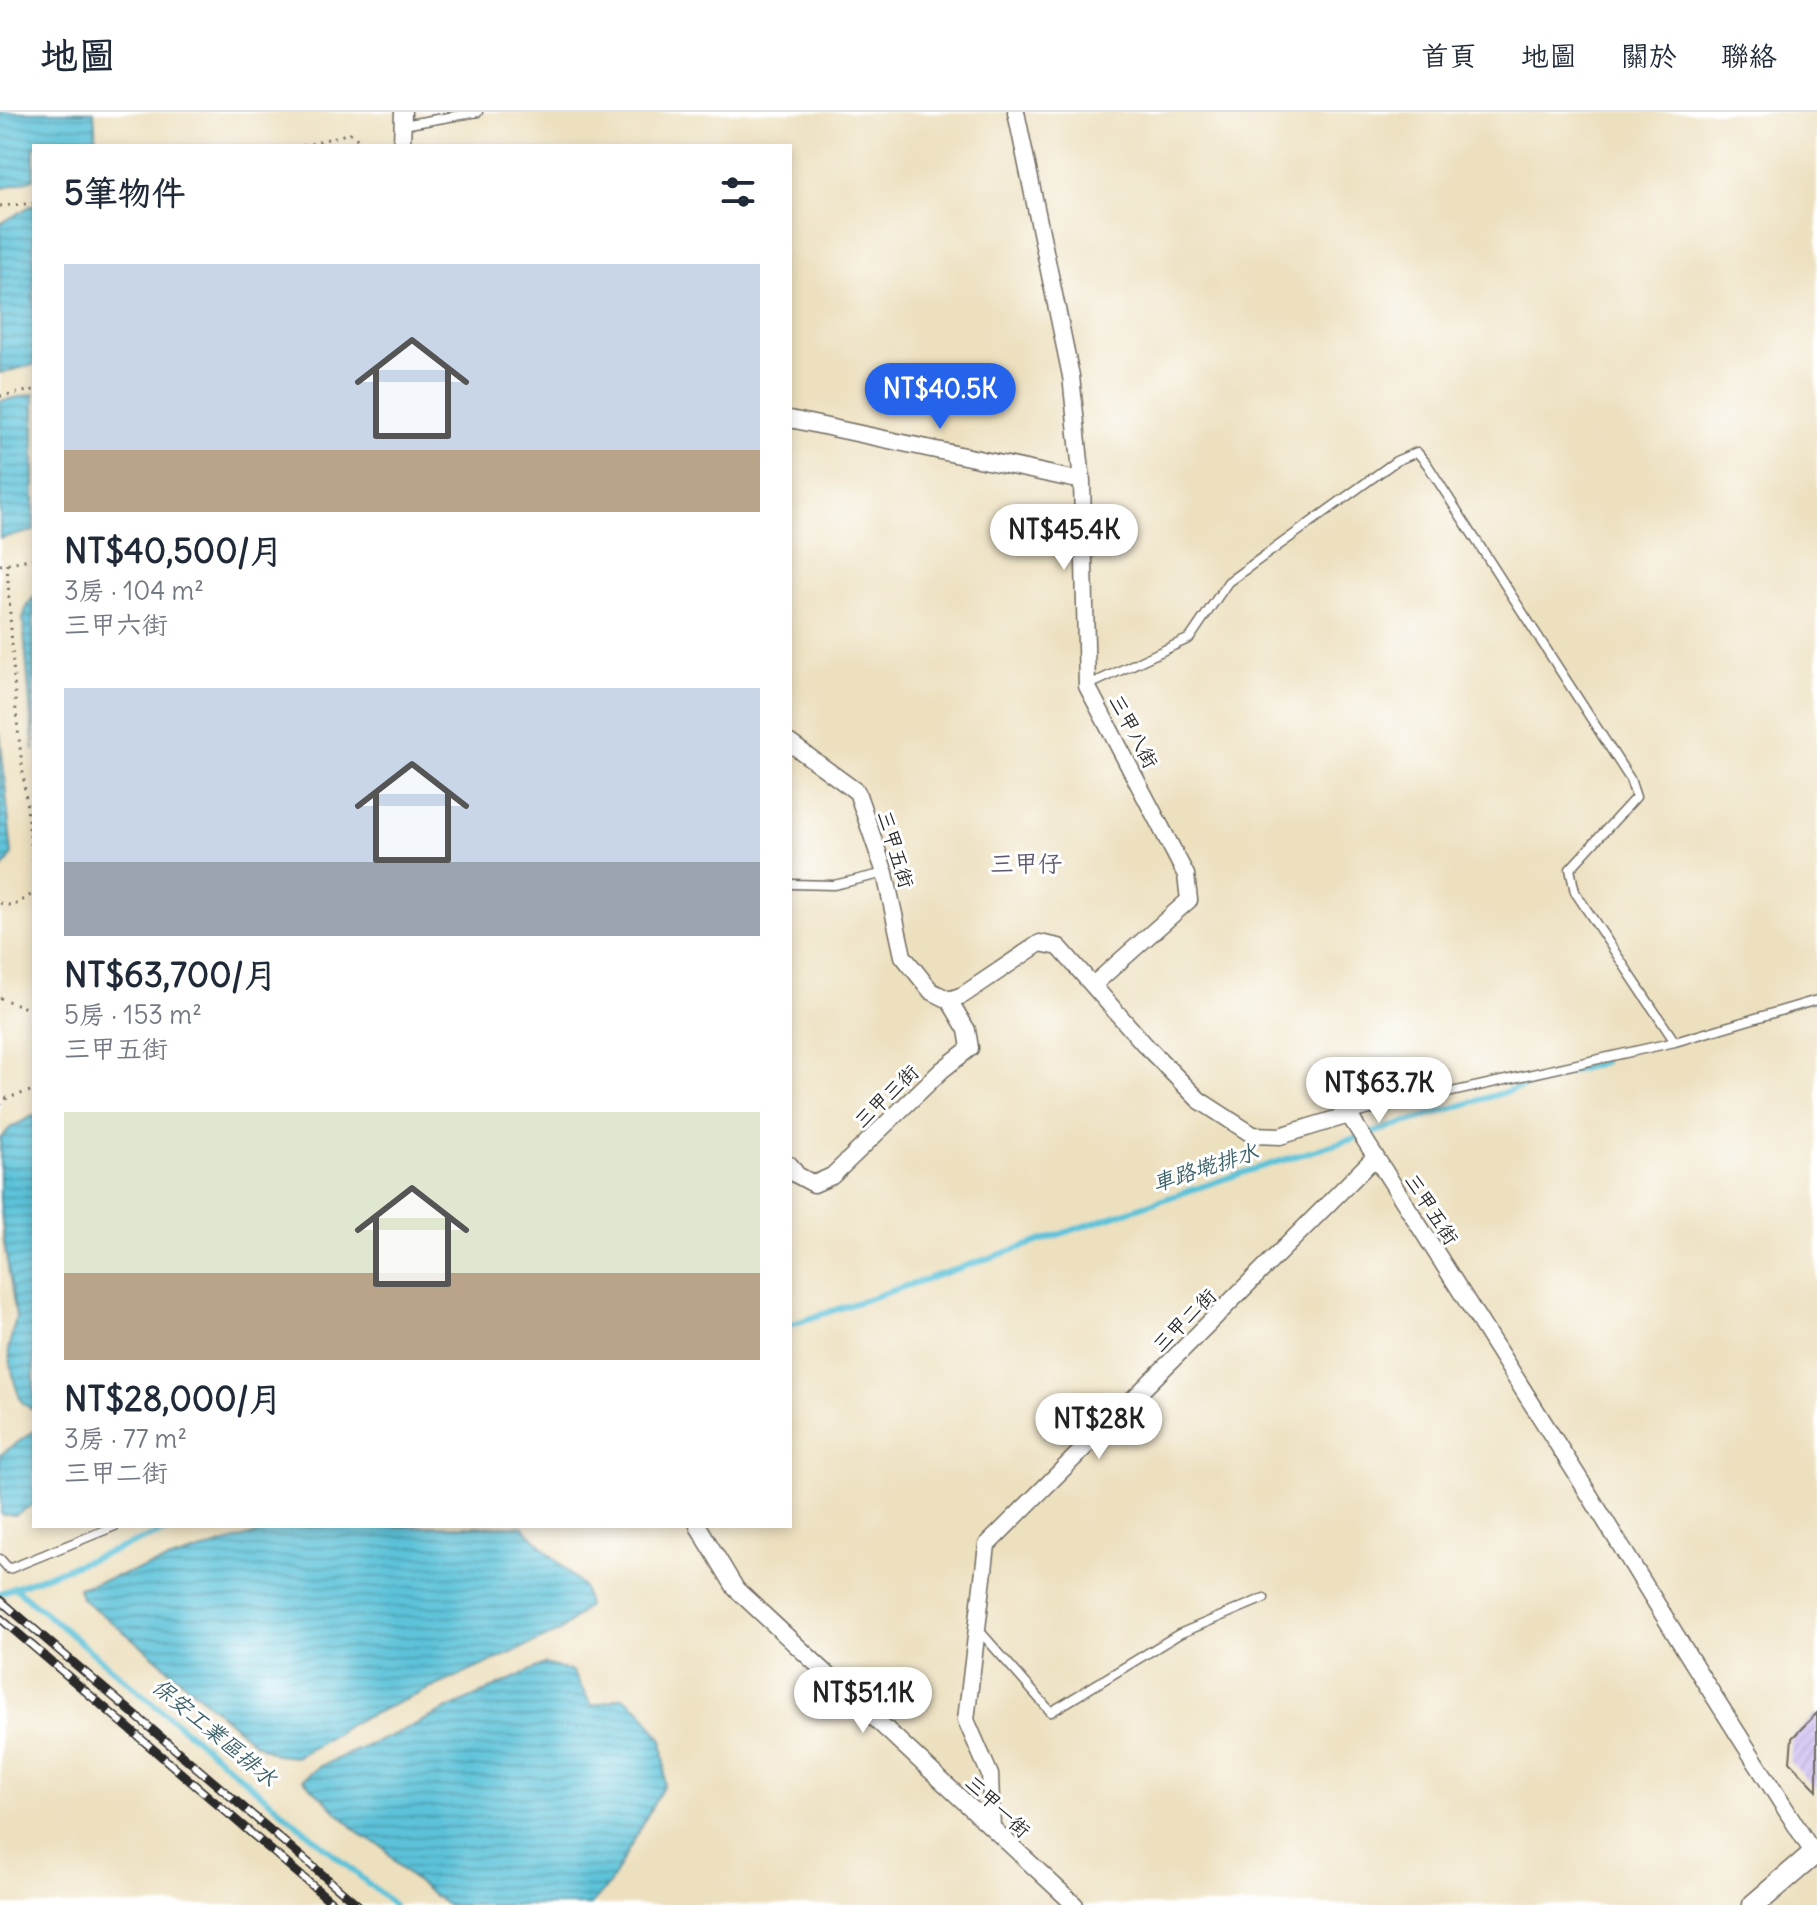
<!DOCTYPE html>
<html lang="zh-TW">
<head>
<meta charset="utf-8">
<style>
  body { margin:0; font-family:Delius,"LXGW WenKai TC",sans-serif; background:#f6f6f7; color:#1f2937; height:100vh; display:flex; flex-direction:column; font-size:30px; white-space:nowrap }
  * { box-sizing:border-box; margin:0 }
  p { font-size:26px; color:#747a83 }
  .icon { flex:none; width:44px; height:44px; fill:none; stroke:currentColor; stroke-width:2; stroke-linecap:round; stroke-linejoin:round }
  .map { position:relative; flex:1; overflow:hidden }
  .side { position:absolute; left:32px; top:32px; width:760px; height:1384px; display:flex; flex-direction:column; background:#fff; border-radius:0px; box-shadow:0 4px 12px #0003 }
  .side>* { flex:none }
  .price { position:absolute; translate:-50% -68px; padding:0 18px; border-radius:28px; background:#fff; color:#222; font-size:26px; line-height:52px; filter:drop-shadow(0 2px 4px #0008) }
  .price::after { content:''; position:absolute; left:50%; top:48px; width:24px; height:18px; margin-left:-12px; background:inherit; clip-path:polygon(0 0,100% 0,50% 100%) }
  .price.current { background:#2563eb; color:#fff }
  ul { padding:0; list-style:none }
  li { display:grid; align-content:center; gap:16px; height:424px; padding:0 32px }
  li span { display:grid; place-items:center; height:248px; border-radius:0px; color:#555 }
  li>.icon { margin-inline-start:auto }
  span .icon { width:144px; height:144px; fill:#fffc; stroke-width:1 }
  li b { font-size:34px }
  h2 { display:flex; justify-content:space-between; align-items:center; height:96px; padding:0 32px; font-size:34px }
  header { display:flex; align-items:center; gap:48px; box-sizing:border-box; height:112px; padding:0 40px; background:#fff; border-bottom:2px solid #e0e1e3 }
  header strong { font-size:38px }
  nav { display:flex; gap:44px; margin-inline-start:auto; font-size:28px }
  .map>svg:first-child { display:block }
</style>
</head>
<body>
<header>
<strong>地圖</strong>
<nav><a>首頁</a><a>地圖</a><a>關於</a><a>聯絡</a></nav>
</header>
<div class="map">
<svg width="1817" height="1793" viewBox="0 0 1817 1793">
  <defs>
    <pattern id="water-rules" width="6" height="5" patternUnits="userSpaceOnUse" patternTransform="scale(2)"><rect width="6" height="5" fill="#5bc2d9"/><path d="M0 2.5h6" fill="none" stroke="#4b9eb0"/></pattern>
    <pattern id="building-hatch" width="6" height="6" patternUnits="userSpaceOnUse" patternTransform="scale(2)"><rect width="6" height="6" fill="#c1adee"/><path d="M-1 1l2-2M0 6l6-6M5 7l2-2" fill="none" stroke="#9d8dc1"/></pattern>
  </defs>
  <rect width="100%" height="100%" fill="#fff"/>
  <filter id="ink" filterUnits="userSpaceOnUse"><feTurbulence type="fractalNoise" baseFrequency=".0125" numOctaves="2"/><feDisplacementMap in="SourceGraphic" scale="16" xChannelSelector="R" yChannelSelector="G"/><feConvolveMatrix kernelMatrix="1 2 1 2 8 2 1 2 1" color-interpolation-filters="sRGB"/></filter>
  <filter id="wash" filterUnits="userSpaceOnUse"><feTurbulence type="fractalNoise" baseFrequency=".006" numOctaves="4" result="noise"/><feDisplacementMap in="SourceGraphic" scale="32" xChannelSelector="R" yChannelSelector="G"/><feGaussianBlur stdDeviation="1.8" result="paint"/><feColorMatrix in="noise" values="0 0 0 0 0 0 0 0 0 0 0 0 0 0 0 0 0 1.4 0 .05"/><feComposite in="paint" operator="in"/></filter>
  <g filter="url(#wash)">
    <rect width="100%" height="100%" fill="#ede0bf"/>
    <path fill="url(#water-rules)" stroke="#437682" stroke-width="2" d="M0,0H94L96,29L94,34H34V67L0,77Z
      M34,92V253L0,261V112Z
      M34,282V419L0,426V289Z
      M34,485V639L23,507L27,493Z
      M0,620L12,743L4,755L0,756Z
      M34,1003V1297L32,1298L21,1289L15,1272L8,1238L16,1205L4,1130L0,1087V1027L10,1016Z
      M34,1319V1392L15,1403H1L0,1343Z
      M282,1414H522L583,1475L588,1494L559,1520L352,1611L316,1634L295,1645L277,1643L254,1631L143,1535L81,1486L78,1476Z
      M544,1552L572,1559L592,1594L623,1585L641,1598L662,1628L665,1652L664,1673L609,1773L591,1793H446L402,1758L383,1735L362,1724L303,1667L320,1654L395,1622Z"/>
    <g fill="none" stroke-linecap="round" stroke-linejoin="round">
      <path stroke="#5bc2d9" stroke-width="6" d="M790,1213L1248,1059L1603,950
        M14,1475L394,1793
        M0,1481L179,1414"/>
    </g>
    <g id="blocks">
      <path fill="url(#building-hatch)" d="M1817,1601V1678L1790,1650L1792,1626Z"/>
    </g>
  </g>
  <g filter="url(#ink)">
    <use href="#blocks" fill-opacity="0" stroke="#6f6a5f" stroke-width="2"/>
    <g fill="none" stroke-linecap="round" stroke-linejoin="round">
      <g stroke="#6f6a5f" stroke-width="11">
        <path id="lane" d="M403,13L478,0
          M1087,574L1190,526L1228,470L1396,349L1417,340L1427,352L1630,667L1636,685L1570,757L1575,780L1675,930
          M790,772L834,773L885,761
          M1349,1003L1675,930L1817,888
          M0,1447L9,1457L115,1414
          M977,1516L1051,1600L1179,1522L1264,1486"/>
      </g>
      <g stroke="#6f6a5f" stroke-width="19">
        <path id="street" d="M1016,0L1071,264L1082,369L1087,574L1186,763L1189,788L1093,873
          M402,34L403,0
          M790,307L1082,369
          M790,631L857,680L885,761L903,844L931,879L949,888L963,883L1040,831L1059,835L1146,934L1199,988L1253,1023L1280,1024L1349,1003L1577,1363L1703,1567L1814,1742
          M790,1053L797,1063L814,1072L832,1064L942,958L970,936L967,918L949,888
          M698,1414L736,1477L1075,1793
          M992,1715L990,1663L966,1608L987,1433L1375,1045"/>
      </g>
      <g stroke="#6f6a5f" stroke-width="25">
        <path id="secondary" d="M1754,1793L1817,1739"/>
      </g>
      <path stroke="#6f6a5f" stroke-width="3" stroke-dasharray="2 6" stroke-linecap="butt" d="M303,34L350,21L366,34
        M0,94L34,91
        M0,284L34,278
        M7,452L16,600L34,758
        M0,453L34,446
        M0,791L13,794L34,781
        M0,886L34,899
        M0,993L7,986L34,978"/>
      <use href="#lane" stroke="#fff" stroke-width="8"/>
      <use href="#street" stroke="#fff" stroke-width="16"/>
      <use href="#secondary" stroke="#fff" stroke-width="22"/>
      <g stroke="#2b2b2b" stroke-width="9">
        <path id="rail" d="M0,1488L358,1793
          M0,1506L335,1793"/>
      </g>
      <use href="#rail" stroke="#fff" stroke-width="6" stroke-dasharray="18" stroke-linecap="butt"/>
    </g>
  </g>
  <g text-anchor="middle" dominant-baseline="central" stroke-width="6" stroke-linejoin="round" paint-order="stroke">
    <g font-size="20" fill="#2b2b2b" stroke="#fff">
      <text transform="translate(1134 619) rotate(62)">三甲八街</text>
      <text transform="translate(896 737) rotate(73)">三甲五街</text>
      <text transform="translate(886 984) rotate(-44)">三甲三街</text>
      <text transform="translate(1432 1097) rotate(57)">三甲五街</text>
      <text transform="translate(1184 1208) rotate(-45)">三甲二街</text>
      <text transform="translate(998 1694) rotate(43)">三甲一街</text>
    </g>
    <g font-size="22" font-style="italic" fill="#3c6068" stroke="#fff">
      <text transform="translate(1205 1055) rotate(-18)">車路墘排水</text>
      <text transform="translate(215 1620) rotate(40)">保安工業區排水</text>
    </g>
    <g font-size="24" fill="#60586f" stroke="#fff">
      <text x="1026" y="751">三甲仔</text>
    </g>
  </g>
</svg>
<b class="price current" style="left:940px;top:319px">NT$40.5K</b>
<b class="price" style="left:1064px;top:460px">NT$45.4K</b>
<b class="price" style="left:1379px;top:1013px">NT$63.7K</b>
<b class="price" style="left:1099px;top:1349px">NT$28K</b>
<b class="price" style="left:863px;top:1623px">NT$51.1K</b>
<section class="side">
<h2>5筆物件<svg class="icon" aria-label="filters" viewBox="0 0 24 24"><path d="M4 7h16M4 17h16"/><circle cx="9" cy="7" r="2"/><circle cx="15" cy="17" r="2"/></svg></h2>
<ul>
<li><span style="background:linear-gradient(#c9d6e8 75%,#b9a48a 0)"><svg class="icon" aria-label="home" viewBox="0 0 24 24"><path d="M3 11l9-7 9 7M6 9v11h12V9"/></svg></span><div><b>NT$40,500/月</b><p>3房 · 104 m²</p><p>三甲六街</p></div></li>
<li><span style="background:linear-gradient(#c9d6e8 70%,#9aa5b1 0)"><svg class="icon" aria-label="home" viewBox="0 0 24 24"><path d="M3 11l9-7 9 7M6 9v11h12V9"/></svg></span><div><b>NT$63,700/月</b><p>5房 · 153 m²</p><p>三甲五街</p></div></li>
<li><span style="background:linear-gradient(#dfe7d0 65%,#b9a48a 0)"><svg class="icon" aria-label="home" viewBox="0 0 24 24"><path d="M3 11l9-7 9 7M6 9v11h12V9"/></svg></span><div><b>NT$28,000/月</b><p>3房 · 77 m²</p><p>三甲二街</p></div></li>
</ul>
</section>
</div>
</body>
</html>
